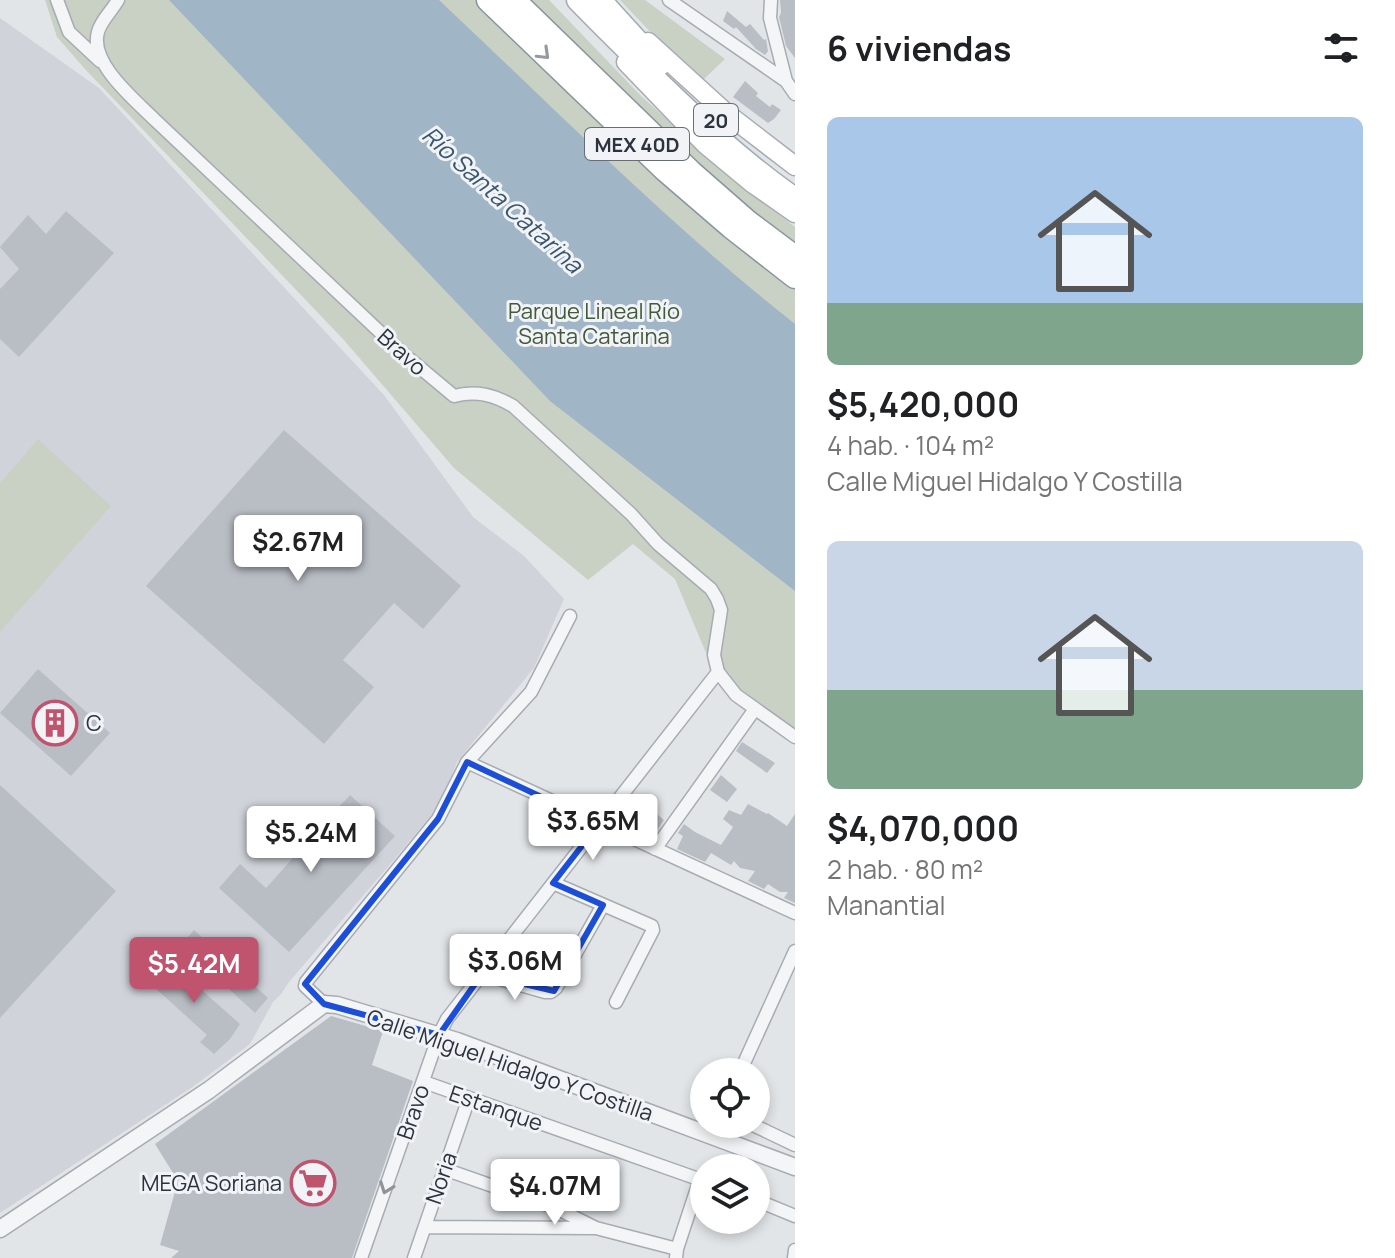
<!DOCTYPE html>
<html lang="es">
<head>
<meta charset="utf-8">
<style>
  body { margin:0; font-family:Manrope,sans-serif; background:#f6f6f6; color:#202124; height:100vh; display:flex; flex-direction:column; font-size:30px; white-space:nowrap }
  * { box-sizing:border-box; margin:0 }
  p { font-size:26px; color:#757577 }
  .icon { flex:none; width:44px; height:44px; fill:none; stroke:currentColor; stroke-width:2; stroke-linecap:round; stroke-linejoin:round }
  .map { position:relative; flex:1; overflow:hidden }
  .side { display:flex; flex-direction:column; background:#fff; width:600px }
  .side>* { flex:none }
  .controls { position:absolute; left:690px; top:1058px; display:grid; gap:16px }
  .controls a { display:grid; place-items:center; width:80px; height:80px; border-radius:50%; background:#fff; box-shadow:0 4px 12px #0003; font-size:40px }
  .price { position:absolute; translate:-50% -68px; padding:0 18px; border-radius:8px; background:#fff; color:#222; font-size:26px; line-height:52px; filter:drop-shadow(0 2px 4px #0008) }
  .price::after { content:''; position:absolute; left:50%; top:48px; width:24px; height:18px; margin-left:-12px; background:inherit; clip-path:polygon(0 0,100% 0,50% 100%) }
  .price.selected { background:#c0536d; color:#fff }
  ul { padding:0; list-style:none }
  li { display:grid; align-content:center; gap:16px; height:424px; padding:0 32px }
  li span { display:grid; place-items:center; height:248px; border-radius:12px; color:#555 }
  li>.icon { margin-inline-start:auto }
  span .icon { width:144px; height:144px; fill:#fffc; stroke-width:1 }
  li b { font-size:34px }
  h2 { display:flex; justify-content:space-between; align-items:center; height:96px; padding:0 32px; font-size:34px }
  main { display:flex; flex:1; min-height:0 }
  .map>svg:first-child { display:block }
</style>
</head>
<body>
<main>
<div class="map">
<svg width="795" height="1258" viewBox="0 0 795 1258">
  <rect width="100%" height="100%" fill="#e1e5e8"/>
  <path fill="#d0d4da" d="M0,18L99,88L384,395L473,517L524,556L564,599L534,668L457,762L446,789L432,814L405,847L289,982L281,994L273,1002L250,1044L194,1086L0,1213Z"/>
  <path fill="#c8d1c3" d="M45,0H549L641,96L695,144L795,227V731L714,672L675,579L633,544L588,580L454,468L343,339L85,69L57,37Z
    M620,0H645L725,59L702,81L682,65Z
    M38,439L111,506L0,632V483Z"/>
  <path fill="#a0b5c5" d="M169,0H439C556,110 669,225 795,324V591L550,401Z"/>
  <path fill="#b9bec5" d="M780,0H795V58L786,46L779,17L781,13Z
    M727,11L746,27L750,24L764,40L766,39L768,51L765,55L756,49L736,27L734,29L723,21Z
    M745,81L758,93L756,96L770,107L772,104L781,110L774,119L768,123L733,97Z
    M66,211L114,253L19,357L0,339V289L19,269L0,247L28,215L46,234Z
    M284,430L461,586L423,629L394,603L343,660L374,687L324,744L146,586Z
    M38,669L110,733L71,776L0,713Z
    M742,742L775,763L767,773L736,751Z
    M721,775L737,789L727,802L710,790Z
    M0,785L116,891L0,1018Z
    M350,795L395,836L289,952L219,888L240,864L266,888L292,859L274,843L282,835L299,850Z
    M748,804L767,814L768,813L787,826L795,814V903L784,898L788,892H780L768,884L764,889L748,881L755,871L740,868L734,861L731,865L711,853L705,862L677,849L683,836L678,833L684,824L695,832L721,845L733,827L723,819L729,810L741,815Z
    M651,809L664,820L652,837L637,830Z
    M194,930L268,998L255,1013L181,945Z
    M169,961L240,1024L230,1039L214,1054L200,1042L207,1035L142,976L154,964L161,971Z
    M331,1016L383,1031L372,1065L413,1081L352,1258H171L179,1251L160,1245L178,1181L155,1144Z"/>
  <g fill="none" stroke-linecap="round" stroke-linejoin="round">
    <g stroke="#a7acb2" stroke-width="15">
      <path id="minor" d="M57,0L69,32L100,61
        M118,0C112,11 101,20 98,32C89,63 135,100 155,120L400,351L454,396C476,390 494,395 513,406L631,514L658,544L711,589L717,599L721,610L714,655L718,672L736,695L795,737
        M669,0L786,81
        M771,0L770,18L786,81L795,94
        M467,762L795,913
        M655,849L755,709
        M553,883L652,926L653,930L616,1002
        M482,974L545,992H551L556,988L603,905
        M324,1004L305,986L306,982L438,819L467,762L531,692L570,616
        M740,1072L795,951
        M424,1082L704,1181
        M751,1124L795,1145
        M444,1169L556,1208L596,1228L677,1249
        M756,1200L795,1216
        M425,1227L594,1228
        M361,1258L439,1035L447,1019L718,672
        M414,1258L469,1098
        M676,1258L677,1249L700,1179
        M794,1258L795,1250"/>
    </g>
    <g stroke="#a7acb2" stroke-width="19">
      <path id="tertiary" d="M0,1229L209,1090L324,1004L337,1005L457,1041L795,1167"/>
    </g>
    <g stroke="#a7acb2" stroke-width="21">
      <path id="secondary" d="M648,42L726,113L795,166
        M626,62L705,144L752,183L795,213"/>
    </g>
    <g stroke="#a2aab3" stroke-width="23">
      <path id="primary" d="M577,0C601,25 626,49 651,74C697,119 742,161 795,198
        M601,0L660,65"/>
    </g>
    <g stroke="#8a939e" stroke-width="25">
      <path id="motorway" d="M488,0L666,171L731,227L795,277
        M514,0L691,172L747,221L795,257"/>
    </g>
    <use href="#minor" stroke="#f4f5f7" stroke-width="12"/>
    <use href="#tertiary" stroke="#f4f5f7" stroke-width="16"/>
    <use href="#secondary" stroke="#fff" stroke-width="18"/>
    <use href="#primary" stroke="#fff" stroke-width="20"/>
    <use href="#motorway" stroke="#fff" stroke-width="22"/>
  </g>
  <defs><path id="oneway-chevron" d="M-2-3.5L2.5 0L-2 3.5" fill="none" stroke-width="1.6" stroke-linecap="round" stroke-linejoin="round" transform="scale(2)"/></defs>
  <use stroke="#959a9e" href="#oneway-chevron" transform="translate(544 54) rotate(44)"/>
  <use stroke="#90949a" href="#oneway-chevron" transform="translate(386 1188) rotate(110)"/>
  <path fill="none" stroke="#1d4ed8" stroke-width="6" stroke-linejoin="round" d="M467,762L599,824L553,883L603,905L554,991L482,974L439,1035L324,1004L305,984L438,819Z"/>
  <defs>
    <g id="building-ring" transform="scale(2.3)"><circle r="9.5" fill="#f1f3f6" stroke="#c0536d" stroke-width="1.5"/><path d="M-4-6H4V6H1V3H-1V6H-4ZM-2.5-4.3h1.7v1.8h-1.7ZM.8-4.3h1.7v1.8H.8ZM-2.5-1h1.7V.8h-1.7ZM.8-1h1.7V.8H.8Z" fill="#c0536d"/></g>
    <g id="supermarket-ring" transform="scale(2.3)"><circle r="9.5" fill="#f1f3f6" stroke="#c0536d" stroke-width="1.5"/><path d="M-6-5.5h2.5l.6 2H6L4.5 2H-2.5L-4.4-4H-6ZM-1.5 3.2a1.3 1.3 0 1 0 .1 0ZM3 3.2a1.3 1.3 0 1 0 .1 0Z" fill="#c0536d"/></g>
  </defs>
  <g fill-rule="evenodd">
    <use href="#building-ring" x="55" y="723"/>
    <use href="#supermarket-ring" x="313" y="1183"/>
  </g>
  <g text-anchor="middle" dominant-baseline="central" stroke-width="6" stroke-linejoin="round" paint-order="stroke">
    <g fill="#f1f3f6" stroke="#666d75" stroke-width="2">
      <rect x="694" y="104" width="44" height="32" rx="6"/>
      <rect x="585" y="128" width="104" height="32" rx="6"/>
    </g>
    <g font-size="20" font-weight="bold" fill="#2b343e">
      <text x="716" y="120">20</text>
      <text x="637" y="144">MEX 40D</text>
    </g>
    <g font-size="22" fill="#42593a" stroke="#f1f3f6">
      <text x="594" y="311">Parque Lineal Río<tspan x="594" dy="25">Santa Catarina</tspan></text>
    </g>
    <g font-size="22" fill="#2b343e" stroke="#f1f3f6">
      <text transform="translate(402 352) rotate(42)">Bravo</text>
      <text transform="translate(510 1065) rotate(19)">Calle Miguel Hidalgo Y Costilla</text>
      <text transform="translate(496 1108) rotate(19)">Estanque</text>
      <text transform="translate(413 1112) rotate(-71)">Bravo</text>
      <text transform="translate(441 1178) rotate(-71)">Noria</text>
    </g>
    <g font-size="22" fill="#2b343e" stroke="#f1f3f6" text-anchor="start">
      <text x="86" y="723">C</text>
      <text x="282" y="1183" text-anchor="end">MEGA Soriana</text>
    </g>
    <g font-size="24" font-style="italic" fill="#3a566e" stroke="#f1f3f6">
      <text transform="translate(503 199) rotate(42)">Río Santa Catarina</text>
    </g>
  </g>
</svg>
<div class="controls">
<a><svg class="icon" aria-label="locate" viewBox="0 0 24 24"><circle cx="12" cy="12" r="6"/><path d="M12 2v4M12 18v4M2 12h4M18 12h4"/></svg></a>
<a><svg class="icon" aria-label="layers" viewBox="0 0 24 24"><path d="M12 4l9 5-9 5-9-5zM3 14l9 5 9-5"/></svg></a>
</div>
<b class="price" style="left:298px;top:583px">$2.67M</b>
<b class="price" style="left:593px;top:862px">$3.65M</b>
<b class="price" style="left:311px;top:874px">$5.24M</b>
<b class="price" style="left:515px;top:1002px">$3.06M</b>
<b class="price selected" style="left:194px;top:1005px">$5.42M</b>
<b class="price" style="left:555px;top:1227px">$4.07M</b>
</div>
<section class="side">
<h2>6 viviendas<svg class="icon" aria-label="filters" viewBox="0 0 24 24"><path d="M4 7h16M4 17h16"/><circle cx="9" cy="7" r="2"/><circle cx="15" cy="17" r="2"/></svg></h2>
<ul>
<li><span style="background:linear-gradient(#a9c7e8 75%,#7fa58c 0)"><svg class="icon" aria-label="home" viewBox="0 0 24 24"><path d="M3 11l9-7 9 7M6 9v11h12V9"/></svg></span><div><b>$5,420,000</b><p>4 hab. · 104 m²</p><p>Calle Miguel Hidalgo Y Costilla</p></div></li>
<li><span style="background:linear-gradient(#c9d6e8 60%,#7fa58c 0)"><svg class="icon" aria-label="home" viewBox="0 0 24 24"><path d="M3 11l9-7 9 7M6 9v11h12V9"/></svg></span><div><b>$4,070,000</b><p>2 hab. · 80 m²</p><p>Manantial</p></div></li>
</ul>
</section>
</main>
</body>
</html>
